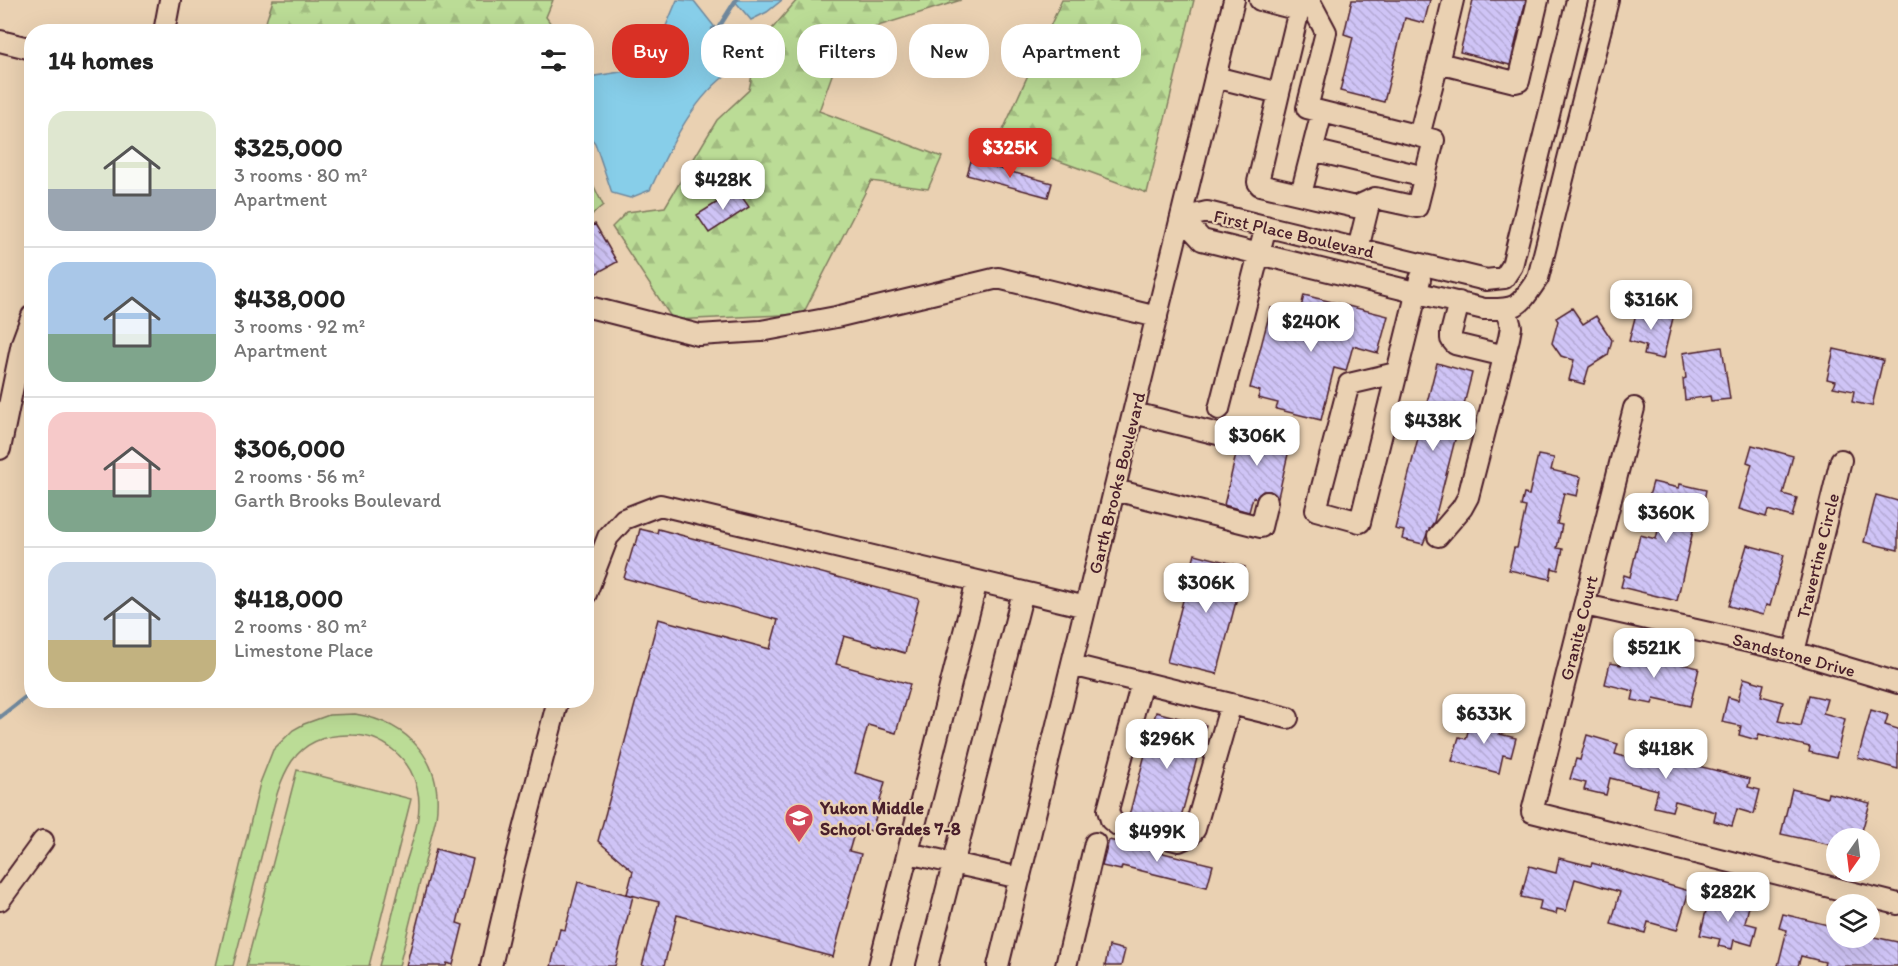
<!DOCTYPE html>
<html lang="en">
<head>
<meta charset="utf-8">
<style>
  body { margin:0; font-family:Itim,sans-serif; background:#f6f6f6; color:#222; height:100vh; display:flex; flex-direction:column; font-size:22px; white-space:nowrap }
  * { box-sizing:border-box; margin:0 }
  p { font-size:20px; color:#767676 }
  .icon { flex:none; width:33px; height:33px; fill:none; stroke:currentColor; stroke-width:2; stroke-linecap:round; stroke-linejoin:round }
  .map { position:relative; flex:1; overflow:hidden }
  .sheet { position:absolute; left:24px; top:24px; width:570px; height:684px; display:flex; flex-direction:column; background:#fff; border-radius:24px; box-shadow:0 6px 24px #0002 }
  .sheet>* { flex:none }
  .banner { position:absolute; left:612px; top:24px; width:570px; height:54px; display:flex; gap:12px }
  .needle { width:39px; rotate:194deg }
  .fabs { position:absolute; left:1826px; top:828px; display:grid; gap:12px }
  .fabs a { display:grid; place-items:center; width:54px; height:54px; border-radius:50%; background:#fff; box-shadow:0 6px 24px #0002; font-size:30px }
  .price { position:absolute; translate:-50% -51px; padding:0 14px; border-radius:12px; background:#fff; color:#222; font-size:20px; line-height:39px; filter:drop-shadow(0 2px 3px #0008) }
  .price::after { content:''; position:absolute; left:50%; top:36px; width:18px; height:14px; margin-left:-9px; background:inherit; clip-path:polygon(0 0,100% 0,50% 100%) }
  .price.active { background:#d93025; color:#fff }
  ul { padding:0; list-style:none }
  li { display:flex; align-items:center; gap:18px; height:150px; padding:0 24px }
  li+li { border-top:2px solid #e0e0e0 }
  li span { display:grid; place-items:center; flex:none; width:168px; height:120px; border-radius:18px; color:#555 }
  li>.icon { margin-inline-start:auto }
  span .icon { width:72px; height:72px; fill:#fffc; stroke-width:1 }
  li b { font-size:26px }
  h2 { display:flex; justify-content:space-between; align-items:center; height:72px; padding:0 24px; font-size:26px }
  .pill { padding:0 21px; border-radius:24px; background:#fff; box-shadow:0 6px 24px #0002; font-size:21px; line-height:54px }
  .pill.active { background:#d93025; color:#fff }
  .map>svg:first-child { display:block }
</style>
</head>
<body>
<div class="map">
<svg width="1898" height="966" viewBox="0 0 1898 966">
  <defs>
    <pattern id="forest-firs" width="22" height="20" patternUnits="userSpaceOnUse" patternTransform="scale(1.5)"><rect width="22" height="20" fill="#bbdc96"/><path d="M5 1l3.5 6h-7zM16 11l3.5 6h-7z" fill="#a2bc81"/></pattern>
    <pattern id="building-back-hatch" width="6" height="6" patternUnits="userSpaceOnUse" patternTransform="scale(1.5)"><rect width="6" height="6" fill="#cfc4f6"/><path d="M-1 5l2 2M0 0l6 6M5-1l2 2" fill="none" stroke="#b3a8d3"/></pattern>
  </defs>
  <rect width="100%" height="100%" fill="#ead1b2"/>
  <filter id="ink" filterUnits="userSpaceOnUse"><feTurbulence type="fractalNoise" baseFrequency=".0167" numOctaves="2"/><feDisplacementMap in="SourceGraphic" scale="12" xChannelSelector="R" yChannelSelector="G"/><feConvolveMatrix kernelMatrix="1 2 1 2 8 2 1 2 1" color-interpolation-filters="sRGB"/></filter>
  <g filter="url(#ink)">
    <path fill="url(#forest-firs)" stroke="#827e60" stroke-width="1.5" d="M273,0H553L546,17L556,31H263Z
      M797,0H961L846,36L819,111L942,157L928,189L871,181L803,314L673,320L612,227L627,212L665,207L717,120L749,90L758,45Z
      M1062,0H1194L1147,193L999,139Z
      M586,170L603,205L587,219H586Z"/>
    <path fill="#bbdc96" stroke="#827e60" stroke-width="1.5" d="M355,714C410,723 444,762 436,818L399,966H379C388,934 396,901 404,869C411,844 424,814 417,788C410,758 383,735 352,735C328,734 306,741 292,761C276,785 272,815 265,842C254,884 244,925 233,966H216L260,783L273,750L293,730L304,724L329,715Z
      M297,770L411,799L369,966H246Z"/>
    <path fill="#87cee9" stroke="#6f889d" stroke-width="1.5" d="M677,0L694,1L717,30L726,75C690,103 669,149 650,190L630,198L612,193L595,143L587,133V86L595,76L627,71L650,64Z
      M734,0H782L767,12L751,20Z"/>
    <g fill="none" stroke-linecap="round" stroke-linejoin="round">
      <path stroke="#6f889d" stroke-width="4.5" d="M713,29L717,30L736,0
        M0,717L32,692"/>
    </g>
    <path fill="url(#building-back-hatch)" stroke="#4a1f2b" stroke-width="1.5" d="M1352,0H1430L1424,23L1405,18L1384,102L1340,91L1353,37L1344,34Z
      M1473,0H1526L1510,65L1460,52Z
      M971,161L1052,183L1048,197L967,175Z
      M737,190L749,207L709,233L697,215Z
      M595,224L617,262L595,274L592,269L586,272V229Z
      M1304,295L1388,316L1378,353L1353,346L1346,371L1334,368L1321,420L1276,409L1278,403L1258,398L1260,391L1250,388L1271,308L1299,316Z
      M1639,302L1651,305L1650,311L1673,318L1663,359L1644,355L1646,346L1629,341Z
      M1572,308L1583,324L1596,316L1612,340L1608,355L1589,367L1584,384L1569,380L1574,360L1561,356L1552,343L1558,321L1556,318Z
      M1722,347L1730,399L1711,401L1710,396L1685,400L1683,379L1686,378L1683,353Z
      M1834,349L1883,360L1872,406L1852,402L1854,391L1833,387L1835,381L1827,379Z
      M1437,363L1472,373L1434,522L1429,529L1423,544L1402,539L1404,531L1395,529Z
      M1243,425L1292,437L1278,497L1270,491H1263L1256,498L1253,497L1249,512L1224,505Z
      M1752,445L1793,456L1783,494L1797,498L1792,517L1768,510L1766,517L1739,509L1752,464L1747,462Z
      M1538,455L1554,458L1551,470L1581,477L1577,496L1564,493L1557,524L1562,525L1557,548L1563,549L1558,570L1552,568L1550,579L1509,570L1514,548H1517L1526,507L1521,506L1524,494L1529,495Z
      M1653,482L1679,488L1680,484L1706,490L1703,505L1699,504L1677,601L1621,587L1624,575L1630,577L1640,535L1656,539L1665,500L1649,496Z
      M1876,495L1898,501V550L1864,542Z
      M640,529L657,533L658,529L919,599L905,653L844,636L836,664L910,684L896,733L868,725L855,773L885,782L872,831L856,827L849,851L861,854L833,957L677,915L664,966H642L659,902L627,894L633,871L598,841L658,619L770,649L778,620L624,578L634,544L636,545Z
      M1747,545L1784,555L1770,606L1766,605L1763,615L1729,606Z
      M1195,554L1245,567L1217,674L1167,662Z
      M1625,651L1699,668L1690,706L1654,698L1652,704L1632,700L1634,691L1605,684L1610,663L1621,665Z
      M1744,678L1764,684L1761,696L1783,702L1778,721L1801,726L1809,695L1827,699L1823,713L1845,719L1836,758L1809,752L1810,747L1759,734L1757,740L1739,735L1741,726L1722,722L1728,697L1738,700Z
      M1871,710L1888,715L1885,725L1898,729V769L1858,758Z
      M1156,712L1206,725L1178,828L1129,816Z
      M1483,714L1503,720L1499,734L1516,738L1511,757L1503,755L1499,773L1452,761L1459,737L1466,739L1471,720L1481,723Z
      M1587,735L1618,744L1615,754L1638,761L1640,750L1686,761L1690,748L1701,751L1698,766L1750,779L1748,787L1760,790L1754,814L1737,809L1732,826L1714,821L1716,812L1675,801L1672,811L1654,807L1658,790L1610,778L1606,795L1584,790L1586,783L1570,779L1576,759L1580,760Z
      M1792,789L1827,798L1828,793L1870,803L1860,838H1836V846L1781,834Z
      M1109,840L1213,865L1207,887L1122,866L1121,870L1102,866Z
      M436,849L473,859L457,923L463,925L453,965L447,963L446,966H406Z
      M1559,858L1591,866L1592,863L1689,891L1677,930L1648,922L1645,933L1611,924L1620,892L1575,879L1566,911L1557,909L1556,914L1539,910L1541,901L1521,897L1529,866L1556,873Z
      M578,882L633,896L615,966H551L560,929L565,930Z
      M1733,897L1750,902L1745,923L1757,926L1752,945L1734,940L1732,949L1718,946L1720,939L1700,935L1709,899L1731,904Z
      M1783,914L1836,927V938H1869V936L1898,942V966H1824L1825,962L1801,956L1798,966H1778L1787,930L1779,928Z
      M1109,946L1125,950L1121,966H1105Z"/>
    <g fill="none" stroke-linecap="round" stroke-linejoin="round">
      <g stroke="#4a1f2b" stroke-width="24">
        <path id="minor" d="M1260,0L1299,10L1302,0
          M1309,0L1326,32L1307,108L1419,136L1438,63L1515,82L1519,81L1538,0
          M1577,0L1512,266L1504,278L1486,280L1207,212L1182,218L1202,240L1484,309C1519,310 1519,306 1538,278L1608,0
          M164,32L170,0
          M0,41L32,49
          M1438,63L1453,0
          M1215,77L1279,93L1258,182L1260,185L1355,207L1375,198L1417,207L1434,140L1419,136
          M1279,93L1299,10
          M1312,150L1425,177
          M1301,194L1322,112
          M1358,249L1370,200
          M1459,302L1451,333V339L1455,344L1505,356
          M586,308H593L699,335L761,331L836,317L998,278L1157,317
          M1396,373L1349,384L1316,510L1360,522L1420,279
          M1634,408L1532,812L1898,904
          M1219,409L1266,226
          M1134,413L1218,434
          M0,449L22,343L32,316
          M1115,490L1261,527L1267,502
          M1438,536L1462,508L1468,497L1509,338L1511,327L1506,309
          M586,594L608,537L624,519L660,505L1086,607
          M1585,605L1794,652L1898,683
          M1794,652L1841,460
          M1072,665L1288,718
          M1142,682L1108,810L1111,820L1119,826L1179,841L1190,836L1195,829L1231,704
          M908,853L1020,878
          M0,900L43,841
          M491,966L514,868L558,700
          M879,966L977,581
          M927,966L1023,592
          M998,966L1234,0
          M1066,966L1095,843"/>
      </g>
      <use href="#minor" stroke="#ead1b2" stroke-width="20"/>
    </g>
  </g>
  <defs>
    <g id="school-pin" transform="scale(1.5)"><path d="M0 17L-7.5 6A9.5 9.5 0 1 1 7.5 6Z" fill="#d1495b" stroke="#ead1b2"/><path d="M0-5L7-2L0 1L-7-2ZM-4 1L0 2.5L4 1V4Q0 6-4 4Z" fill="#fff"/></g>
  </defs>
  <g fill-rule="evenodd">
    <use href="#school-pin" x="799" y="818"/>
  </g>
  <g text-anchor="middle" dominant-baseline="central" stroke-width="4.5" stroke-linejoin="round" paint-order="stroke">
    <g font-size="18" fill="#4a1f2b" stroke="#ead1b2">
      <text transform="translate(1294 234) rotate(13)">First Place Boulevard</text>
      <text transform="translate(1117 483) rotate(-76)">Garth Brooks Boulevard</text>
      <text transform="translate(1818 556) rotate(-76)">Travertine Circle</text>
      <text transform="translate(1579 628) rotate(-76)">Granite Court</text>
      <text transform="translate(1794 655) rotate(15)">Sandstone Drive</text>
    </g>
    <g font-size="18" font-weight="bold" fill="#4a1f2b" stroke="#ead1b2" text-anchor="start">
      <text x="820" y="808">Yukon Middle<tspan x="820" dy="21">School Grades 7-8</tspan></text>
    </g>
  </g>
</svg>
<div class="fabs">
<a><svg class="needle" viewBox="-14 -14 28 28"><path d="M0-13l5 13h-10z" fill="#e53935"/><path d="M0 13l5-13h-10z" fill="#767676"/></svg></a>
<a><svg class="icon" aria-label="layers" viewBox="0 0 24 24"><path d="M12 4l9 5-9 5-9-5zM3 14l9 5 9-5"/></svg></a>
</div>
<b class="price active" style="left:1010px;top:179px">$325K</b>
<b class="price" style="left:723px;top:211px">$428K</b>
<b class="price" style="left:1651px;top:331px">$316K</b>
<b class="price" style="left:1311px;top:353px">$240K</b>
<b class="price" style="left:1433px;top:452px">$438K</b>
<b class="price" style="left:1257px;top:467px">$306K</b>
<b class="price" style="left:1666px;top:544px">$360K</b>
<b class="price" style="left:1206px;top:614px">$306K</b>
<b class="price" style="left:1654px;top:679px">$521K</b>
<b class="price" style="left:1484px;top:745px">$633K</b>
<b class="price" style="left:1167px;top:770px">$296K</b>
<b class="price" style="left:1666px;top:780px">$418K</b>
<b class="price" style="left:1157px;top:863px">$499K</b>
<b class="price" style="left:1728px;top:923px">$282K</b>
<div class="banner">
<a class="pill active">Buy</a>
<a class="pill">Rent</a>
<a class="pill">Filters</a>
<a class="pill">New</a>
<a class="pill">Apartment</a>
</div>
<section class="sheet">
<h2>14 homes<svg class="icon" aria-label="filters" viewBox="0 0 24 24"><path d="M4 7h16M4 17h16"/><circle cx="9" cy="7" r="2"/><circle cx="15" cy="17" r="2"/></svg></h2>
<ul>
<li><span style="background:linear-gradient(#dfe7d0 65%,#9aa5b1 0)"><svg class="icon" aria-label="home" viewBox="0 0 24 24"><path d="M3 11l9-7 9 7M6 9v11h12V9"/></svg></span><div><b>$325,000</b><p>3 rooms · 80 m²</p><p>Apartment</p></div></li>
<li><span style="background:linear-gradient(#a9c7e8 60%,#7fa58c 0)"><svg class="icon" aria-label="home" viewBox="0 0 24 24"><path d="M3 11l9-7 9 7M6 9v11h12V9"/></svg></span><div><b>$438,000</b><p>3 rooms · 92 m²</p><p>Apartment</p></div></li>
<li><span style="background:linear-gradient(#f6c9c9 65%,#7fa58c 0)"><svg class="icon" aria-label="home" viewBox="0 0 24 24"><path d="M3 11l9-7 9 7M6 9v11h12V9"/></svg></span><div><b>$306,000</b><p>2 rooms · 56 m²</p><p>Garth Brooks Boulevard</p></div></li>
<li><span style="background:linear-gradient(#c9d6e8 65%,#c2b280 0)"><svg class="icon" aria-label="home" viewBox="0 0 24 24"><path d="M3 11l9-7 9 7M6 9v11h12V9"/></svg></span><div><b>$418,000</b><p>2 rooms · 80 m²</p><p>Limestone Place</p></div></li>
</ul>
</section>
</div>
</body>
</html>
